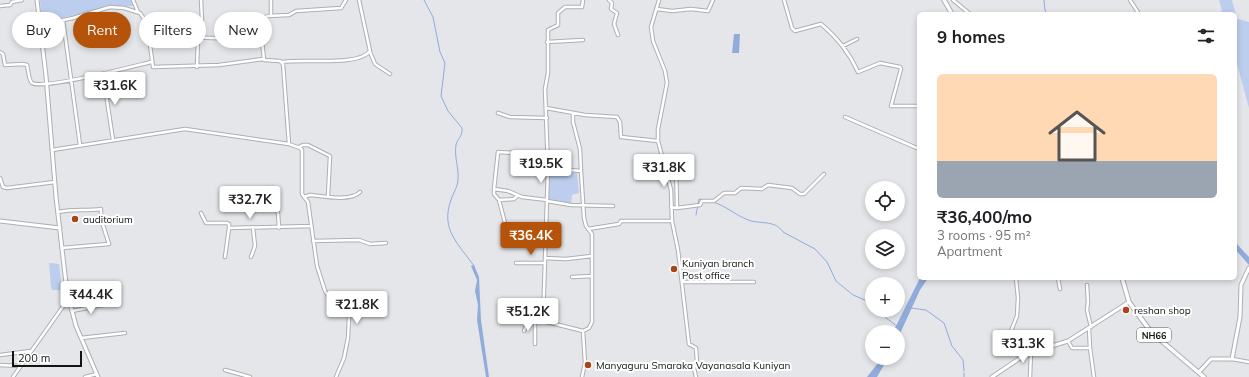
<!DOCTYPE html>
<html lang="en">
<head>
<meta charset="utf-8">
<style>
  body { margin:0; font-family:Mulish,sans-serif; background:#f2f2f2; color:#202124; height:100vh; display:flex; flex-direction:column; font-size:15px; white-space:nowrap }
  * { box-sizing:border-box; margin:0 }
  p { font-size:13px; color:#757577 }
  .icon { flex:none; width:22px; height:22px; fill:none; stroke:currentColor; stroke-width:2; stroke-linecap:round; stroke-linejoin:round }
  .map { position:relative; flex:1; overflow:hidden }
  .sheet { position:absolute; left:917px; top:12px; width:320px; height:268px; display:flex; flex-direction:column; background:#fff; border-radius:6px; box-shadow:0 2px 6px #0003 }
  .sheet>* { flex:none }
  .hud { position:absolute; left:12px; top:12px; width:380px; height:36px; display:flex; gap:8px }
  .fabs { position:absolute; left:865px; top:181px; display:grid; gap:8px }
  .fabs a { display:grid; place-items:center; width:40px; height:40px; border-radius:50%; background:#fff; box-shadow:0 2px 6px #0003; font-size:20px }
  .scale { position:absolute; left:12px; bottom:10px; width:70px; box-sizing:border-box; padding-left:4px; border:2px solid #121314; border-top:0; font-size:11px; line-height:14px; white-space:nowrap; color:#121314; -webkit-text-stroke:3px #fff; paint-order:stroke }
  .price { position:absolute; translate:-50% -34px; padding:0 9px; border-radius:4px; background:#fff; color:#222; font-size:13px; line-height:26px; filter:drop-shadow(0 1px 2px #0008) }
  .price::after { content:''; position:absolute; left:50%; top:24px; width:12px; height:9px; margin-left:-6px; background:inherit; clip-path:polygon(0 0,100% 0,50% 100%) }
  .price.current { background:#b45309; color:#fff }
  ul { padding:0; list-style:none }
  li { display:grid; align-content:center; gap:8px; height:212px; padding:0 20px }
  li span { display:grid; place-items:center; height:124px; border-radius:6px; color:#555 }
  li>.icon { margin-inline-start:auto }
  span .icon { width:72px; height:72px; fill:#fffc; stroke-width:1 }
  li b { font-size:17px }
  h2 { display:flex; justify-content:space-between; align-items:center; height:48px; padding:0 20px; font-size:17px }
  .chip { padding:0 14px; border-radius:18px; background:#fff; box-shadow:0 2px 6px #0003; font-size:14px; line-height:36px }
  .chip.current { background:#b45309; color:#fff }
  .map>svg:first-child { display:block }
</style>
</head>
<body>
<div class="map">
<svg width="1249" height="377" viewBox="0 0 1249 377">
  <rect width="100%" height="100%" fill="#e4e6e9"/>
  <path fill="#bccdee" d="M40,0H131L133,6L103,8L42,23Z
    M1219,0H1232L1237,19L1249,22V108L1235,56V14H1219L1222,10Z
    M549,172L577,173L579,193L572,195L571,204L548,200Z
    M49,263L59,264L62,290H52L51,287Z"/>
  <path fill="#91abdb" d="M734,34H740L739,53H732Z
    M1235,242L1249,257V265L1235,249Z
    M474,265L479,277L481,320L489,377H486L477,320L478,305L475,291L477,280L471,266Z
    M920,278H928L920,290L898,338V332H893Z
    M882,358H888L877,377H867Z"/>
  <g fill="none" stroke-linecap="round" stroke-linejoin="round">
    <path stroke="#91abdb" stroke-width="1" d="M424,0L433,17L440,52L445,63L441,96L448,111L462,128C463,136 457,139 456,145C454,157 459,168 458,179C458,187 453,193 451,200C440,230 459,244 474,266
      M1044,0L1045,10L1047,14
      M713,202C726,206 734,214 746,219C758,225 775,219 783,232L815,249L827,262L836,281L853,295L872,303
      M696,215L699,199L704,200
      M911,308L926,310L944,323L952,346L963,360L964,371
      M881,310L886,318L897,326
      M964,373V377"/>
    <g stroke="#adafb2" stroke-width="4.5">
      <path id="minor" d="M133,0L138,12
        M271,0V15
        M609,0L612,3L611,9L617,13L614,24L618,35
        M659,0L651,27L653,41L665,71L667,83L658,129V141L671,190L672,221L678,250L689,344L696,348L697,362L694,368L696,377
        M784,0L792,28L795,31L821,24C838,38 849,52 858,72L880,63L900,67L901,69L891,106H919
        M953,0L970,14
        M1130,0L1139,14
        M0,6L10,5L12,2L22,0
        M657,9L672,11L691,9L708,11L713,0
        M63,20L80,145
        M40,25L73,18L110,7L124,8L140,13L147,23L153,67L219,65L263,59
        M147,26L202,20L201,0
        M186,37L262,40
        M547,42L583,40
        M843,46L857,39
        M0,52L3,54L5,65L23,64L27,65C28,69 29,81 32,83C44,90 134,66 151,62
        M370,52L375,64L390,74
        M282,62C302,58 358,67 370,51L359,0
        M197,67L198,38
        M103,74L113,140
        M546,108L585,115L617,117L620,122L621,137L658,141
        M498,113L510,117L547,118
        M573,113V122L580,149L581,171
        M845,117L919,149
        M289,144L300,148L302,150V194L308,202L317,266L325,291L334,305L342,308L349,317L348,338L344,358L336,377
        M299,147L303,145H308L330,156L328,196
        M52,150L185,129L289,144L283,64L280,61L264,60L262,41L263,18L268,16L289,15L296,11L341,8L346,0
        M663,160L674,161L676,164L677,208L671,207
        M548,168L543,321L583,331
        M0,178L3,187L7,188L55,182
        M268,188L270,197L278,213L279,228
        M494,189V194L499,200L514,199L517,196
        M304,197L310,195C322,196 351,202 360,192
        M499,200L505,223
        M547,200L522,197L508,191L494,189L498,152L547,155
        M547,201L571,205L613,206
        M677,208L700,205L702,201H714L724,193H735L741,188L762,189L768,185L792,188L800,194H804L824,174
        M58,212C73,209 87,211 101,209V219L109,244L62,248
        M201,213L206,223H227L229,224V228
        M588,229L619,224L621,221H672
        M313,241L359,240L370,244L386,243
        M225,257L229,228L311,226
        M251,257L255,246L253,228
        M545,258L566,259L592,256
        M516,263H545
        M572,277L592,276
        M1016,278L1018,298L1017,316L1011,331L1014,349L1027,353
        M1058,278L1060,289
        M682,282H754
        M1087,285L1088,302L1087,310L1091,327
        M72,311L107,304
        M535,322V344
        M1089,329L1090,348
        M524,331L528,321H543
        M81,338L125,333
        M1068,341L1072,348H1090L1094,377
        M0,355L31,351
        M1232,359L1249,362
        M0,365L20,366
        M225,370L250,377
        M13,377L69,298
        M85,377L97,374
        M582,377L585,363L583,331L589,328L592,322V234L586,226L584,218L581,171L548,168L545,89L548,73V30L558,25V13L565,7H582L583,0
        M1030,377L1031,352"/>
    </g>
    <g stroke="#adafb2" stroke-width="5">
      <path id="major" d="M37,0L46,76L56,197L67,292L76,326L98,377
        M0,221L60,228
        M1199,372L1211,359H1232L1240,317L1241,285L1249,268
        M992,377L1026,354L1068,341L1129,302"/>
    </g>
    <g stroke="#adafb2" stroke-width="5.5">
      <path id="highway" d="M944,0L952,14
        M1122,278L1129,302L1151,332L1204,377"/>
    </g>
    <use href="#minor" stroke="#fff" stroke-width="2.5"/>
    <use href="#major" stroke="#fff" stroke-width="3"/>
    <use href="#highway" stroke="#fff" stroke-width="3.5"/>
  </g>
  <g fill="#aa4519" stroke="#fff" stroke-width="1.5">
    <circle cx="75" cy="219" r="4"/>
    <circle cx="674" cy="269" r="4"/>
    <circle cx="1126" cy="310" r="4"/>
    <circle cx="588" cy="365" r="4"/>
  </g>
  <g text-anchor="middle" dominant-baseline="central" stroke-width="4" stroke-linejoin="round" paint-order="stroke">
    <rect fill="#fff" stroke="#595a5a" stroke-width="1" x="1137" y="328" width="34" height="14" rx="3"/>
    <g font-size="9" font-weight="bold" fill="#121314">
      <text x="1154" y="335">NH66</text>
    </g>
    <g font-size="10" fill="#121314" stroke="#fff" text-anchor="start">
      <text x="83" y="219">auditorium</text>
      <text x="682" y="263">Kuniyan branch<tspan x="682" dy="12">Post office</tspan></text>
      <text x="1134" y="310">reshan shop</text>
      <text x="596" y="365">Manyaguru Smaraka Vayanasala Kuniyan</text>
    </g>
  </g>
</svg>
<div class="fabs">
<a><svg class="icon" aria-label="locate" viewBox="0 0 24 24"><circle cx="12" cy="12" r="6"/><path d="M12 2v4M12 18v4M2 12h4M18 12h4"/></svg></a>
<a><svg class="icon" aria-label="layers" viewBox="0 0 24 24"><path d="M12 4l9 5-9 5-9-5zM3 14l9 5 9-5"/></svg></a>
<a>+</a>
<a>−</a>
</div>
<div class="scale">200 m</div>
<b class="price" style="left:115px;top:106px">₹31.6K</b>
<b class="price" style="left:541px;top:184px">₹19.5K</b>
<b class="price" style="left:664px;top:188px">₹31.8K</b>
<b class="price" style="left:250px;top:220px">₹32.7K</b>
<b class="price current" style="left:531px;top:256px">₹36.4K</b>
<b class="price" style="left:91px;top:315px">₹44.4K</b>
<b class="price" style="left:357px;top:325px">₹21.8K</b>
<b class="price" style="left:528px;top:332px">₹51.2K</b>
<b class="price" style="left:1023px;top:364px">₹31.3K</b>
<div class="hud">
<a class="chip">Buy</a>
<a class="chip current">Rent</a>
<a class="chip">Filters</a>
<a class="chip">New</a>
</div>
<section class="sheet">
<h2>9 homes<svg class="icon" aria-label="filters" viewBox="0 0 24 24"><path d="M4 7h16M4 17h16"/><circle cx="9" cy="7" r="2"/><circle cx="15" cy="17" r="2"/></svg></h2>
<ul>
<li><span style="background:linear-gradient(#ffd9b3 70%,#9aa5b1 0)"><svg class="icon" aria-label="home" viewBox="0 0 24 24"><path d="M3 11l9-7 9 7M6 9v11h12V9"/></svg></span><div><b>₹36,400/mo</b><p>3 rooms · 95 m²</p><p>Apartment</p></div></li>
</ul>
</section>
</div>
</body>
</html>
